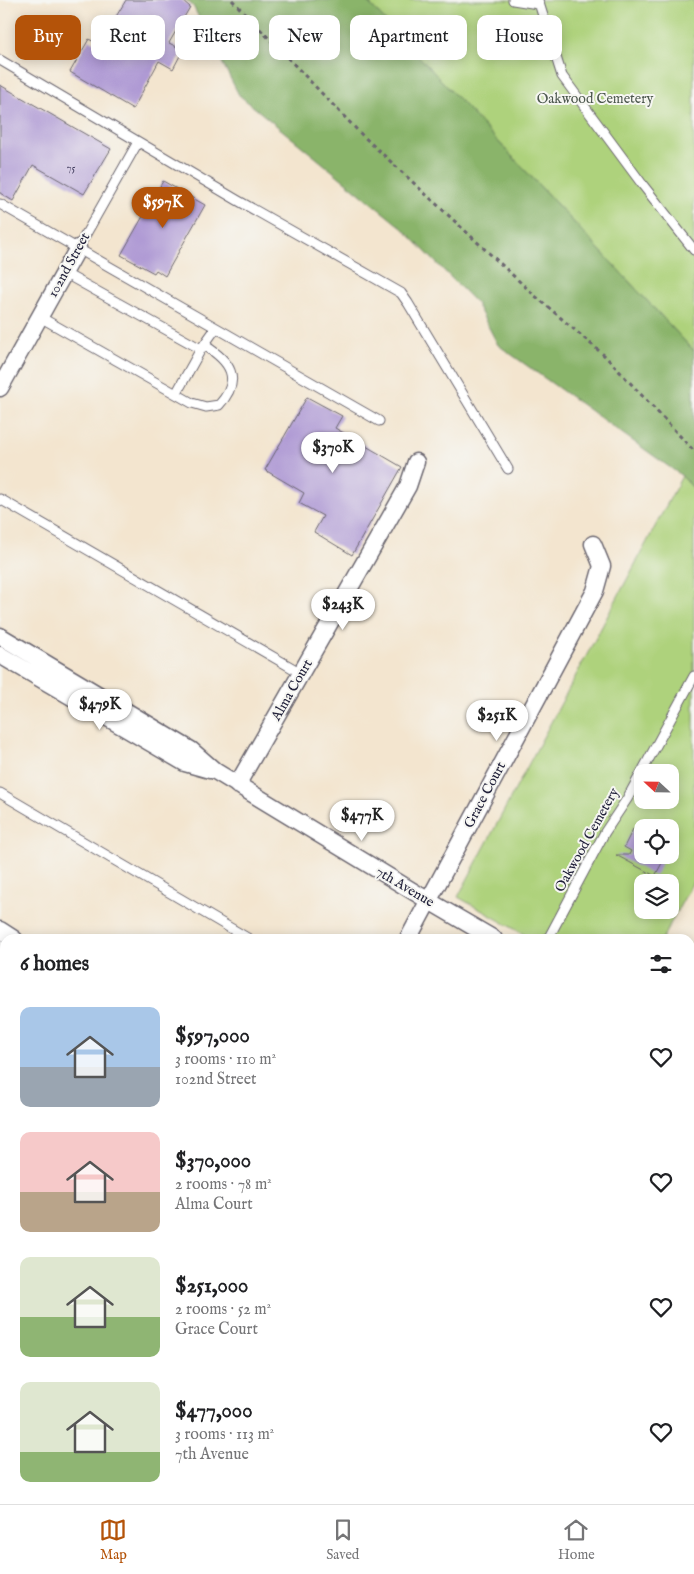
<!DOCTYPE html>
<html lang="en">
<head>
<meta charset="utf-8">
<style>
  body { margin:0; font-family:"IM FELL English",serif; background:#f2f2f2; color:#202124; height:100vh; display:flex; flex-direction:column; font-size:19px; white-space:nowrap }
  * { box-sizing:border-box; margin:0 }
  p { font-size:16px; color:#757577 }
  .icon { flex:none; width:28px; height:28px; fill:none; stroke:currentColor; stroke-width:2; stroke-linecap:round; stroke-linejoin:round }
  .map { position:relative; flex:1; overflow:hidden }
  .sheet { position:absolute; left:0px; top:934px; width:695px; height:571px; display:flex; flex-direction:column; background:#fff; border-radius:15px 15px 0 0; box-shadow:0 2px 12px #0003 }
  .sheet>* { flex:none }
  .top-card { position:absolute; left:15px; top:15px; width:665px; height:45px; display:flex; gap:10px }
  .needle { width:32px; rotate:292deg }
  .tools { position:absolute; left:634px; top:764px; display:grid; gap:10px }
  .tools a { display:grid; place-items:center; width:45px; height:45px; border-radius:10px; background:#fff; box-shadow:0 2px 12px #0003; font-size:25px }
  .price { position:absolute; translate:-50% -42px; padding:0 11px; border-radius:18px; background:#fff; color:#222; font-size:16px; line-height:32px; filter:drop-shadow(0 1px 2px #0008) }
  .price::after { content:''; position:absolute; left:50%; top:30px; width:15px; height:11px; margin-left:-8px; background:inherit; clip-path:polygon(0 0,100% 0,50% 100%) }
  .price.current { background:#b45309; color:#fff }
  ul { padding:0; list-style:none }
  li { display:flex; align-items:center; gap:15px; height:125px; padding:0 20px }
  li span { display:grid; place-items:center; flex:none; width:140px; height:100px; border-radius:10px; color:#555 }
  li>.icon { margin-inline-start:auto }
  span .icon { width:60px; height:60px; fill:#fffc; stroke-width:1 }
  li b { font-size:21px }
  h2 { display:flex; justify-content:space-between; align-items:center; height:60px; padding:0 20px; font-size:21px }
  .tag { padding:0 18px; border-radius:10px; background:#fff; box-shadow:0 2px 12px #0003; font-size:18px; line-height:45px }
  .tag.current { background:#b45309; color:#fff }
  .tab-bar { display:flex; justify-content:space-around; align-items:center; height:70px; border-top:1px solid #e0e0e0; background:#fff; font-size:14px; color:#757577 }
  .tab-bar a { display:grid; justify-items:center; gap:2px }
  .tab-bar .current { color:#b45309 }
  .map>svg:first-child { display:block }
</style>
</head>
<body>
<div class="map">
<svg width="694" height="1504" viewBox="0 0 694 1504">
  <rect width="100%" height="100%" fill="#f6f6f2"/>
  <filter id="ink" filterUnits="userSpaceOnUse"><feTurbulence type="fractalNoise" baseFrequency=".02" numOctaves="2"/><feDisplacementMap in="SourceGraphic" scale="10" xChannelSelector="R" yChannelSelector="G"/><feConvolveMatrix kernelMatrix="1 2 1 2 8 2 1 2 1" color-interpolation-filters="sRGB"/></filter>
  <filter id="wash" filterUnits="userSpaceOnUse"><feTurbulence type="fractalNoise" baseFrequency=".0096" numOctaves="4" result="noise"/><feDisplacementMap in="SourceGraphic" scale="20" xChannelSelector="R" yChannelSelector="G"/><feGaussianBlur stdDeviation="1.12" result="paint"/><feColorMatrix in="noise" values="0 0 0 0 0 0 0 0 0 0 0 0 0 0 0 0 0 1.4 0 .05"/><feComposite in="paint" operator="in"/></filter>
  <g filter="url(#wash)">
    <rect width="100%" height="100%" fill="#f3e5cf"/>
    <path fill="#aed27b" stroke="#687a5b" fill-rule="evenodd" d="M366,0H694V351Z
      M682,476L694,489V880L662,939H532L458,897ZM642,772H670V800H642ZM642,828H670V855H642ZM642,882H670V910H642Z
      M504,1500H586L593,1503L502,1504Z"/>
    <path fill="#8ab46b" stroke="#566b53" d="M186,0H366L694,351V489L682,476L498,345L476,303L402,228L239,95L193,6Z"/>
    <g id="blocks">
      <path fill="#af9ad4" d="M126,0H182L190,7L169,43L183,50L173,69L159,61L133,109L70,72L89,39L99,45Z
        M0,85L111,149L84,194L33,165L13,201L0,193Z
        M163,181L205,205L165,276L156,270L154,273L121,255Z
        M307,397L342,416L335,428L402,467L352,555L314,532L323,516L299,503L304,493L265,470Z
        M633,829L641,833L642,830V855H657L655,859L662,863L655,876L616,855H629L631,851L624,847Z"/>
    </g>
  </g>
  <g filter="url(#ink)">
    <use href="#blocks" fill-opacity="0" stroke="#6b666f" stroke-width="1"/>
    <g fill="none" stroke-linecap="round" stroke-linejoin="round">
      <g stroke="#6b666f" stroke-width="11">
        <path id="lane" d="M513,0L538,4
          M538,0L562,76L642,184L694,250
          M0,60L237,200L401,293L408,303L508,469
          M0,204L379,421
          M78,248L138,142
          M64,273L201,349
          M40,317L192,403L206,407L219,405C243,379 230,361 204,345
          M176,394L201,349L216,328
          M0,499L301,673
          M0,793L249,939
          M548,939L605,832L627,799L694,676
          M0,1091L5,1094"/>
      </g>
      <g stroke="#6b666f" stroke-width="19">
        <path id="street" d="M0,388L78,248
          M0,636L191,750L215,771L429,901L494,939
          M0,655L185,763L210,770
          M237,785L408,486L416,462
          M0,930L14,939
          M408,939L595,591L602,566L593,544
          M0,949L5,952
          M690,982L694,975
          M690,1233L694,1235
          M242,1504L244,1500"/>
      </g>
      <g stroke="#6b666f" stroke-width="26">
        <path id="secondary" d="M0,1242L5,1244
          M648,1500L658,1504"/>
      </g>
      <path stroke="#6b666f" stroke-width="3" stroke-dasharray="4 4" stroke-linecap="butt" d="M232,0L361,134L533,294L605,356L694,451"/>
      <use href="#lane" stroke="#fff" stroke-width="9"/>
      <use href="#street" stroke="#fff" stroke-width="16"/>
      <use href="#secondary" stroke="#fff" stroke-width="24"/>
    </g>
  </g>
  <g text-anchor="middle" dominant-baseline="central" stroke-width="4" stroke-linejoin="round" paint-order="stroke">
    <g font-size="11" fill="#454061">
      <text x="71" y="168">75</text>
    </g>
    <g font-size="14" fill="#4c574e" stroke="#f6f6f2">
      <text x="595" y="99">Oakwood Cemetery</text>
    </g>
    <g font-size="14" fill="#22223b" stroke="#f6f6f2">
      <text transform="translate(69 265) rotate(-61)">102nd Street</text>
      <text transform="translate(292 690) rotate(-60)">Alma Court</text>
      <text transform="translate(485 795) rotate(-62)">Grace Court</text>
      <text transform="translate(587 840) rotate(-61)">Oakwood Cemetery</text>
      <text transform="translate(405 887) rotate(31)">7th Avenue</text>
    </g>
  </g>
</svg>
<div class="tools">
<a><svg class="needle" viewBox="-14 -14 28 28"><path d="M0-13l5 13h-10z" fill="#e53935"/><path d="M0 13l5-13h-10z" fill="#757577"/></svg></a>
<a><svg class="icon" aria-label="locate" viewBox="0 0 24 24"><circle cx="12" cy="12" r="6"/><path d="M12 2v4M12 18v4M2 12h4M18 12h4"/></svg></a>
<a><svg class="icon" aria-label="layers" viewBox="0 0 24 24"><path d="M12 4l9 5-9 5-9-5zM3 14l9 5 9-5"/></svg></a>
</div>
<b class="price current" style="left:163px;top:229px">$597K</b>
<b class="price" style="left:333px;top:474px">$370K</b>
<b class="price" style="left:343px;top:631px">$243K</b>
<b class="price" style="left:100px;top:731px">$479K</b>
<b class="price" style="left:497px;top:742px">$251K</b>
<b class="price" style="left:362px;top:842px">$477K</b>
<div class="top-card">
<a class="tag current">Buy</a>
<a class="tag">Rent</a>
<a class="tag">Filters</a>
<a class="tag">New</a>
<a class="tag">Apartment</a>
<a class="tag">House</a>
</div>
<section class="sheet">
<h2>6 homes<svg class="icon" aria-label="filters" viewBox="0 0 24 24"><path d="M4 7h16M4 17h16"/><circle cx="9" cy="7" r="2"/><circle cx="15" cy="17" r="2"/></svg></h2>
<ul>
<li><span style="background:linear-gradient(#a9c7e8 60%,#9aa5b1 0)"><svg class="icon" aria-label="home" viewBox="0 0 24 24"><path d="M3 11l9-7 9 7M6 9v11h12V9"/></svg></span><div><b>$597,000</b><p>3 rooms · 110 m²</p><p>102nd Street</p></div><svg class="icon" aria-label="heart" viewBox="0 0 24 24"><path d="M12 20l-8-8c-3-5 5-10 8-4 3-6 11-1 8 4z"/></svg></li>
<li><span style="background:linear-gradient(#f6c9c9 60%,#b9a48a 0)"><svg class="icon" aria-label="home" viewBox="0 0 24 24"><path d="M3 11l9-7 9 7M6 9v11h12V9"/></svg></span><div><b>$370,000</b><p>2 rooms · 78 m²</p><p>Alma Court</p></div><svg class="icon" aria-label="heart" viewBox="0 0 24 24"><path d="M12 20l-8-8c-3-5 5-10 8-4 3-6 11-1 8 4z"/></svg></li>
<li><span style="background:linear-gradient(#dfe7d0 60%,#8fb573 0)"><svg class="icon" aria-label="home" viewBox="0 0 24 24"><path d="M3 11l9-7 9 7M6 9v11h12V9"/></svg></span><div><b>$251,000</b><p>2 rooms · 52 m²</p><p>Grace Court</p></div><svg class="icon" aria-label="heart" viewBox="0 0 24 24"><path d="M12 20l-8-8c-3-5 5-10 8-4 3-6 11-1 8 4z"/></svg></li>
<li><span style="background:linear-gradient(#dfe7d0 70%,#8fb573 0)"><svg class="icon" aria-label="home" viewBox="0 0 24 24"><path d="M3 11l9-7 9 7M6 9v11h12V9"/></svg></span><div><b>$477,000</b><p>3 rooms · 113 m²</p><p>7th Avenue</p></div><svg class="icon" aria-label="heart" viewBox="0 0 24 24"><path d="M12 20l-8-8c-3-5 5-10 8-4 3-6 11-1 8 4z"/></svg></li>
</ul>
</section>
</div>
<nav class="tab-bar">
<a class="current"><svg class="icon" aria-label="map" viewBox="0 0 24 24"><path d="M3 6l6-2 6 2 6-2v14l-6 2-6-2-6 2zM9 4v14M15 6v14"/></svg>Map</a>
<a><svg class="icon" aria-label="saved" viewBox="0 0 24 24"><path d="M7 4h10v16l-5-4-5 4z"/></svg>Saved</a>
<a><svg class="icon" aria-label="home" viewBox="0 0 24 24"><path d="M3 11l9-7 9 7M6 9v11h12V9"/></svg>Home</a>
</nav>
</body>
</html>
